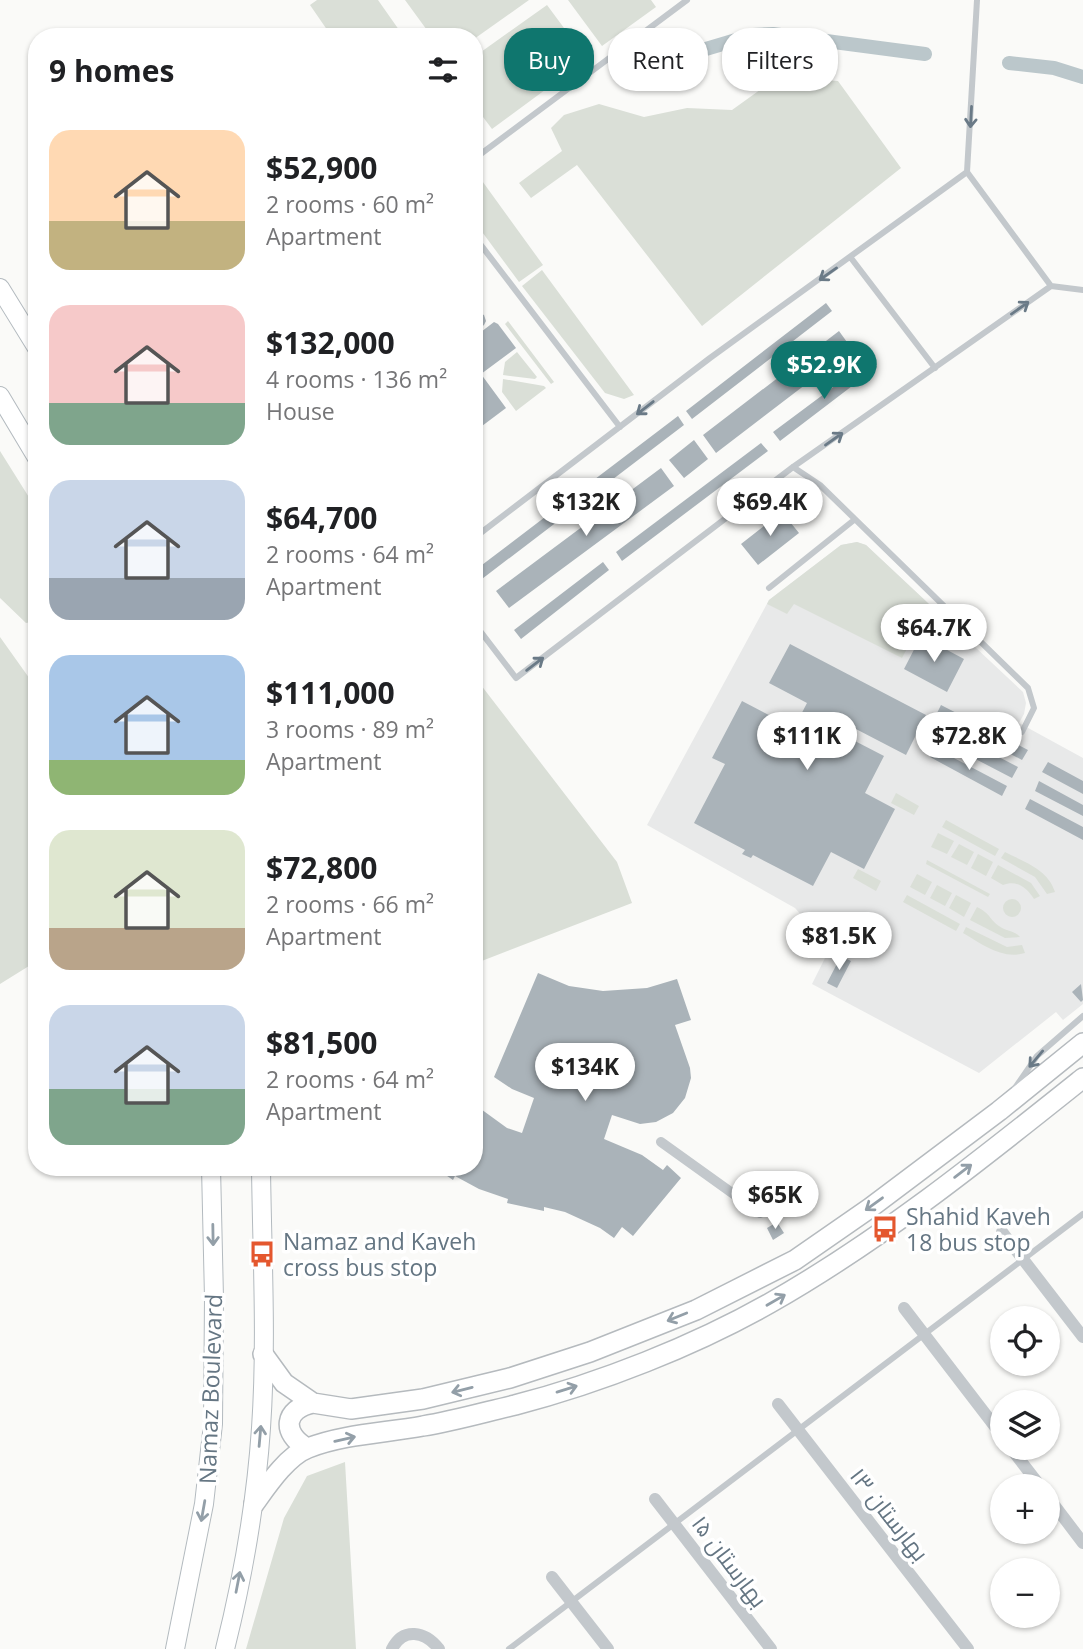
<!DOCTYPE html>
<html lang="en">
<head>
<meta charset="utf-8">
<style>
  body { margin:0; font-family:"Open Sans",Cairo,sans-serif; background:#f2f2f2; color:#202124; height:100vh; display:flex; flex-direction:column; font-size:26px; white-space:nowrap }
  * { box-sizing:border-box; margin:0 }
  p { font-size:23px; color:#757577 }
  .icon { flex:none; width:38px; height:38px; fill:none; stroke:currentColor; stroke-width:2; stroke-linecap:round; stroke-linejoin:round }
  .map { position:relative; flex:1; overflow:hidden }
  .side { position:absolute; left:28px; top:28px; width:455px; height:1148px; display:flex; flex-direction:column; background:#fff; border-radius:28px; box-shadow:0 2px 5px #0004 }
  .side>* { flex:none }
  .top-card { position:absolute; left:504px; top:28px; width:472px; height:63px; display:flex; gap:14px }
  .buttons { position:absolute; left:990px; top:1306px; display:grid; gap:14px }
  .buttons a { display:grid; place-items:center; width:70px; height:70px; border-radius:50%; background:#fff; box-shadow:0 2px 5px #0004; font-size:35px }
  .price { position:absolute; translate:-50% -60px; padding:0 16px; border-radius:24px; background:#fff; color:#222; font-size:23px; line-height:46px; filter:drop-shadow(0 2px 4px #0008) }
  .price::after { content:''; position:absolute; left:50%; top:42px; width:21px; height:16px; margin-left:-10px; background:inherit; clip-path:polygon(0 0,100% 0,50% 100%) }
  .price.on { background:#0f766e; color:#fff }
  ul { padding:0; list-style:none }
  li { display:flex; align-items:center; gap:21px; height:175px; padding:0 21px }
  li span { display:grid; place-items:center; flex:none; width:196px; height:140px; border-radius:21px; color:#555 }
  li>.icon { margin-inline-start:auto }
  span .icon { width:84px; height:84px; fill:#fffc; stroke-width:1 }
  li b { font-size:30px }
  h2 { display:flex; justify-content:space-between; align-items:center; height:84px; padding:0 21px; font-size:30px }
  .pill { padding:0 24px; border-radius:28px; background:#fff; box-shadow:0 2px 5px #0004; font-size:24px; line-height:63px }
  .pill.on { background:#0f766e; color:#fff }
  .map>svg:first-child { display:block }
</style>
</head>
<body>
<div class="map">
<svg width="1083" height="1649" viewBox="0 0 1083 1649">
  <rect width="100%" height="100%" fill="#fafaf8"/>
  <path fill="#e8e9e9" d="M857,542L866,545L1023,692L1026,703L1024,714L1019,723L1083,758V1004L1063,1020L1056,1012L979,1073L812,984L830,948L795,908L647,825L769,600L841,545Z"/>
  <path fill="#dadfd7" d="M317,0H378L404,37H332L310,5Z
    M405,0H529L474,39V37H432Z
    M568,0H651L656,7L602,46Z
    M547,5L587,59L492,129L474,105V57Z
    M778,77L838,81L901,168L702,326L577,165L531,198L519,183L562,151L551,128L564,115L599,104L644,117L687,108L732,110Z
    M474,176L480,178L543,265L519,282L474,221Z
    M542,270L634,395L624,399L605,393L522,286Z
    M508,321L554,382L551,384L505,324Z
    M517,352L537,377L535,379L503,375L505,362Z
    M503,379L544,386L546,388L516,411L502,392Z
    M0,451L37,510V621L26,623L0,598Z
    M857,542L866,545L930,605L902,658L794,604L787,614L767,604L769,600L841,545Z
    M0,637L37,689V961L0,984Z
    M474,676L617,862L632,903L474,964Z
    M896,793L919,806L914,815L891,803Z
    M946,820L999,849L995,856L942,827Z
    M938,833L954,841L947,854L931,847Z
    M959,844L974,852L967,865L951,857Z
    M1005,852C1024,862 1048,869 1055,892L1047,894L1035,877L1001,858Z
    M978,854L993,862L986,876L971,868Z
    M927,860L990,894L988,897L926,864Z
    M998,865L1031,883L1040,896L1034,899C1026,887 1017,880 1003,885L991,878Z
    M858,869L881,881L876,891L853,878Z
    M917,874L932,882L925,895L910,887Z
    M937,885L952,893L945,906L930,898Z
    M907,895L960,924L956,931L903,902Z
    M956,895L971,903L964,917L949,908Z
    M1003 908a9 9 0 1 1 18 0a9 9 0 1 1-18 0Z
    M977,907C991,914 989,919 999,926C1007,932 1014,930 1020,937L1005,938L970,920Z
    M966,927L1007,947L1022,945L1025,953C1002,960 982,944 963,933Z
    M345,1462L356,1649H246L284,1518L307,1476Z"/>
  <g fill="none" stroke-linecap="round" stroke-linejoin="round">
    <path stroke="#bbc7cb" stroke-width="14" d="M676,49L699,51L753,35L773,34L925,54
      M1009,63L1054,68L1083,77"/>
  </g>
  <path fill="#aab3b9" d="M826,303L832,311L692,419L686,411Z
    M478,312L484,315L486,321L484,325L475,332L477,335L494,322L498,324L516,348L481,374L506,408L482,426L474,416V313Z
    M839,331L852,349L716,453L703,435Z
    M871,359L877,367L780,441L773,432Z
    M678,416L684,425L478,582L474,577V571Z
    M694,440L708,459L684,478L669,460Z
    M761,443L768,451L622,561L616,552Z
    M661,468L674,486L509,608L496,591Z
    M782,512L799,533L758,565L741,544Z
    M603,562L609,570L521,639L514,630Z
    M921,636L964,659L947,692L904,669Z
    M790,644L926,715L906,755L827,714L822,724L884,756L865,793L895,809L864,869L831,852L813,886L753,855L751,858L742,854L745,850L694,823L725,764L712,758L742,701L794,728L807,703L769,683Z
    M941,705L1028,750L1022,760L936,715Z
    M945,729L1018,767L1012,778L939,740Z
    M935,748L1007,786L1002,796L930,757Z
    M1048,762L1083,781V794L1042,772Z
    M1039,781L1083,805V816L1035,791Z
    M1030,799L1083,827V840L1025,809Z
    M841,956L851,961L837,988L827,983Z
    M538,973L569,986L603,991L647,988L677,979L691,1020L675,1025L690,1068L691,1078L685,1098L673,1113L656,1122L640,1124L612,1115L604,1139L642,1155L663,1170L667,1165L681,1178L633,1236L622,1227L614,1238L600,1228L565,1212L544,1207V1211L507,1203L508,1199L479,1189L455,1176L453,1180L434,1167H474V1104L507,1128L522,1133L534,1098L512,1089L494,1077Z
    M1081,984L1083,1000L1081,1002L1072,992Z
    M777,1222L784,1233L773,1240L767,1228Z"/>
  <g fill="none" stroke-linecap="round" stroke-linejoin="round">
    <g stroke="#b3babf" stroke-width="20">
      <path id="secondary" d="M0,288L37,348
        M0,396L37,458
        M175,1649L204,1504L213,1424L214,1298L211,1167
        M225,1649C243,1577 256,1502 261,1428C267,1342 262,1254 261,1167"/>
    </g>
    <g stroke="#b5babe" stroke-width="22">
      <path id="primary" d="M263,1354L284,1383L313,1403L351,1409L423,1399L510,1378L590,1352L696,1310L795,1260L870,1208L999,1111L1083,1043
        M307,1448C281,1433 284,1409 313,1403
        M254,1504C267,1486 287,1456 308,1448C344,1434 385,1433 423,1426C454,1421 485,1412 515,1405C600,1383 694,1346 770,1303C881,1240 983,1158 1083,1078"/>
    </g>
    <path stroke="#c3c8cc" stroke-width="6" d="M474,159L687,0
      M967,172L1051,286
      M474,236L620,427
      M851,258L935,368
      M793,467L820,485L1028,688L1034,708L1022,732
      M474,538L710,358L967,172L977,0
      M769,588L854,520
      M474,623L516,678L793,467L1051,286L1083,290
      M1015,1088L1037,1056L1083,1016
      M509,1649L1083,1214"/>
    <path stroke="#c3c8cc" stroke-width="10" d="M661,1142L760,1213"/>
    <path stroke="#c3c8cc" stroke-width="12" d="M1002,1232L1083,1337
      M904,1308L1003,1437
      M778,1404L968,1649
      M1010,1447L1040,1486
      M1048,1497L1083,1543
      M655,1499L771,1649
      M552,1577L608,1649
      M392,1649C403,1627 425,1631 439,1649"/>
    <use href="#secondary" stroke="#fff" stroke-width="18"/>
    <use href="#primary" stroke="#fff" stroke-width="19"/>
  </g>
  <defs><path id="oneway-shaft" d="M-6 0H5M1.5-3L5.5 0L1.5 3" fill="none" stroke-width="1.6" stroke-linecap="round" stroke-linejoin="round" transform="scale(1.75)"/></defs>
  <g stroke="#6a7a87">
    <use href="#oneway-shaft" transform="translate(971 117) rotate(93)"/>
    <use href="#oneway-shaft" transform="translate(828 274) rotate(145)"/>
    <use href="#oneway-shaft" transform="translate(1020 308) rotate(-35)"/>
    <use href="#oneway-shaft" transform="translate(645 408) rotate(142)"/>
    <use href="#oneway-shaft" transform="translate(834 439) rotate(-35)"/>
    <use href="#oneway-shaft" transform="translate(535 664) rotate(-37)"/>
    <use href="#oneway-shaft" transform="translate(1036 1059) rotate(130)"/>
  </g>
  <g stroke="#939fa8">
    <use href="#oneway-shaft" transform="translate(963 1171) rotate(-37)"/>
    <use href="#oneway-shaft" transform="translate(874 1204) rotate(144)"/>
    <use href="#oneway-shaft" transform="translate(213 1235) rotate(89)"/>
    <use href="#oneway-shaft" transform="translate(776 1300) rotate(-30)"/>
    <use href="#oneway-shaft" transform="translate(677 1317) rotate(158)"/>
    <use href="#oneway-shaft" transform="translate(567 1389) rotate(-17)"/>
    <use href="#oneway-shaft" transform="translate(462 1390) rotate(166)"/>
    <use href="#oneway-shaft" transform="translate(260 1436) rotate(-85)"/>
    <use href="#oneway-shaft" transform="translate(345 1439) rotate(-13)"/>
    <use href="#oneway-shaft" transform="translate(203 1511) rotate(100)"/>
    <use href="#oneway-shaft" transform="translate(238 1582) rotate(-79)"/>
  </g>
  <defs>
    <g id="bus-bare" transform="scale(2.1)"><path d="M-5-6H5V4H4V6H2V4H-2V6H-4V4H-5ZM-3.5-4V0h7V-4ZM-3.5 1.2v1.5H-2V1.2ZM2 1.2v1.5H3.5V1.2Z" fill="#e4572e" stroke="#fff" stroke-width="2.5" paint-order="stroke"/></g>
  </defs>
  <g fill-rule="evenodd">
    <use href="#bus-bare" x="885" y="1229"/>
    <use href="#bus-bare" x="262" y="1254"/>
  </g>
  <g text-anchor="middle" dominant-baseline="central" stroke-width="7" stroke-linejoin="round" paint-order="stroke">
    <g font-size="23" fill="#657683" stroke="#fff" text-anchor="start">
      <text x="906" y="1216">Shahid Kaveh<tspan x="906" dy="26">18 bus stop</tspan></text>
      <text x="283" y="1241">Namaz and Kaveh<tspan x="283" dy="26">cross bus stop</tspan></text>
    </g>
    <g font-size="23" fill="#657683" stroke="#fff">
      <text transform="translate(210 1389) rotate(-88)">Namaz Boulevard</text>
      <text transform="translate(890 1514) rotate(52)">بهارستان ۱۳</text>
      <text transform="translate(730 1561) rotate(53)">بهارستان ۱۵</text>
    </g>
  </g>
</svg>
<div class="buttons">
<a><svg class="icon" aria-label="locate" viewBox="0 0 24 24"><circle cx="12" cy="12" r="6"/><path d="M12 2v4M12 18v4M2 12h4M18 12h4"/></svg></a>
<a><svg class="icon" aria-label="layers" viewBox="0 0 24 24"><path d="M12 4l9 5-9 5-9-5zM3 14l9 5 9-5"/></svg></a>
<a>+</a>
<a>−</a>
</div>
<b class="price on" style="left:824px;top:401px">$52.9K</b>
<b class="price" style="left:586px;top:538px">$132K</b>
<b class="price" style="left:770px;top:538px">$69.4K</b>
<b class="price" style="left:934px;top:664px">$64.7K</b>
<b class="price" style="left:807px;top:772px">$111K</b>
<b class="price" style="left:969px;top:772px">$72.8K</b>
<b class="price" style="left:839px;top:972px">$81.5K</b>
<b class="price" style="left:585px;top:1103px">$134K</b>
<b class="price" style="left:775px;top:1231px">$65K</b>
<div class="top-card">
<a class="pill on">Buy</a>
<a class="pill">Rent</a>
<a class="pill">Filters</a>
</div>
<section class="side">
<h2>9 homes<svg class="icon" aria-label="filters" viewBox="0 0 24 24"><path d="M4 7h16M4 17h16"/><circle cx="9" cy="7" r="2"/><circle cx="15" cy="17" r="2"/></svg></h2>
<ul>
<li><span style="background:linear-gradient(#ffd9b3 65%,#c2b280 0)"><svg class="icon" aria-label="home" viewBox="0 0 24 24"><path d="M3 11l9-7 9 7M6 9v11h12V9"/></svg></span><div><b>$52,900</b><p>2 rooms · 60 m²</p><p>Apartment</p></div></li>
<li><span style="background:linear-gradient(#f6c9c9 70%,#7fa58c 0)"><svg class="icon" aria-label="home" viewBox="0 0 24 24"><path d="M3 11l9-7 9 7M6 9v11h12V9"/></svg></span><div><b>$132,000</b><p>4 rooms · 136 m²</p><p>House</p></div></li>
<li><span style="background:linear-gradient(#c9d6e8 70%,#9aa5b1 0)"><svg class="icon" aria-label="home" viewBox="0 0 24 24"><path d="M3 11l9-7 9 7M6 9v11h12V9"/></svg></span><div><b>$64,700</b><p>2 rooms · 64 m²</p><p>Apartment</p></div></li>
<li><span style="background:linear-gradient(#a9c7e8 75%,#8fb573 0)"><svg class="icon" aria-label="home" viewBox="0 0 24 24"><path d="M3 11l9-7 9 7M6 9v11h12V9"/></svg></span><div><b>$111,000</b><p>3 rooms · 89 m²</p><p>Apartment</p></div></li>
<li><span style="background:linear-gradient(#dfe7d0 70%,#b9a48a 0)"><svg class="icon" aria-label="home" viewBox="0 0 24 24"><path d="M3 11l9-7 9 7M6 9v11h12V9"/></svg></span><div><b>$72,800</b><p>2 rooms · 66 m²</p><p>Apartment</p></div></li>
<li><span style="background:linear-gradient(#c9d6e8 60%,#7fa58c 0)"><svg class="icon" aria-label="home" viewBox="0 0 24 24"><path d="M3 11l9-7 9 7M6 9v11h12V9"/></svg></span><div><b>$81,500</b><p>2 rooms · 64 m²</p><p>Apartment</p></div></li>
</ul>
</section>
</div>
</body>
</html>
